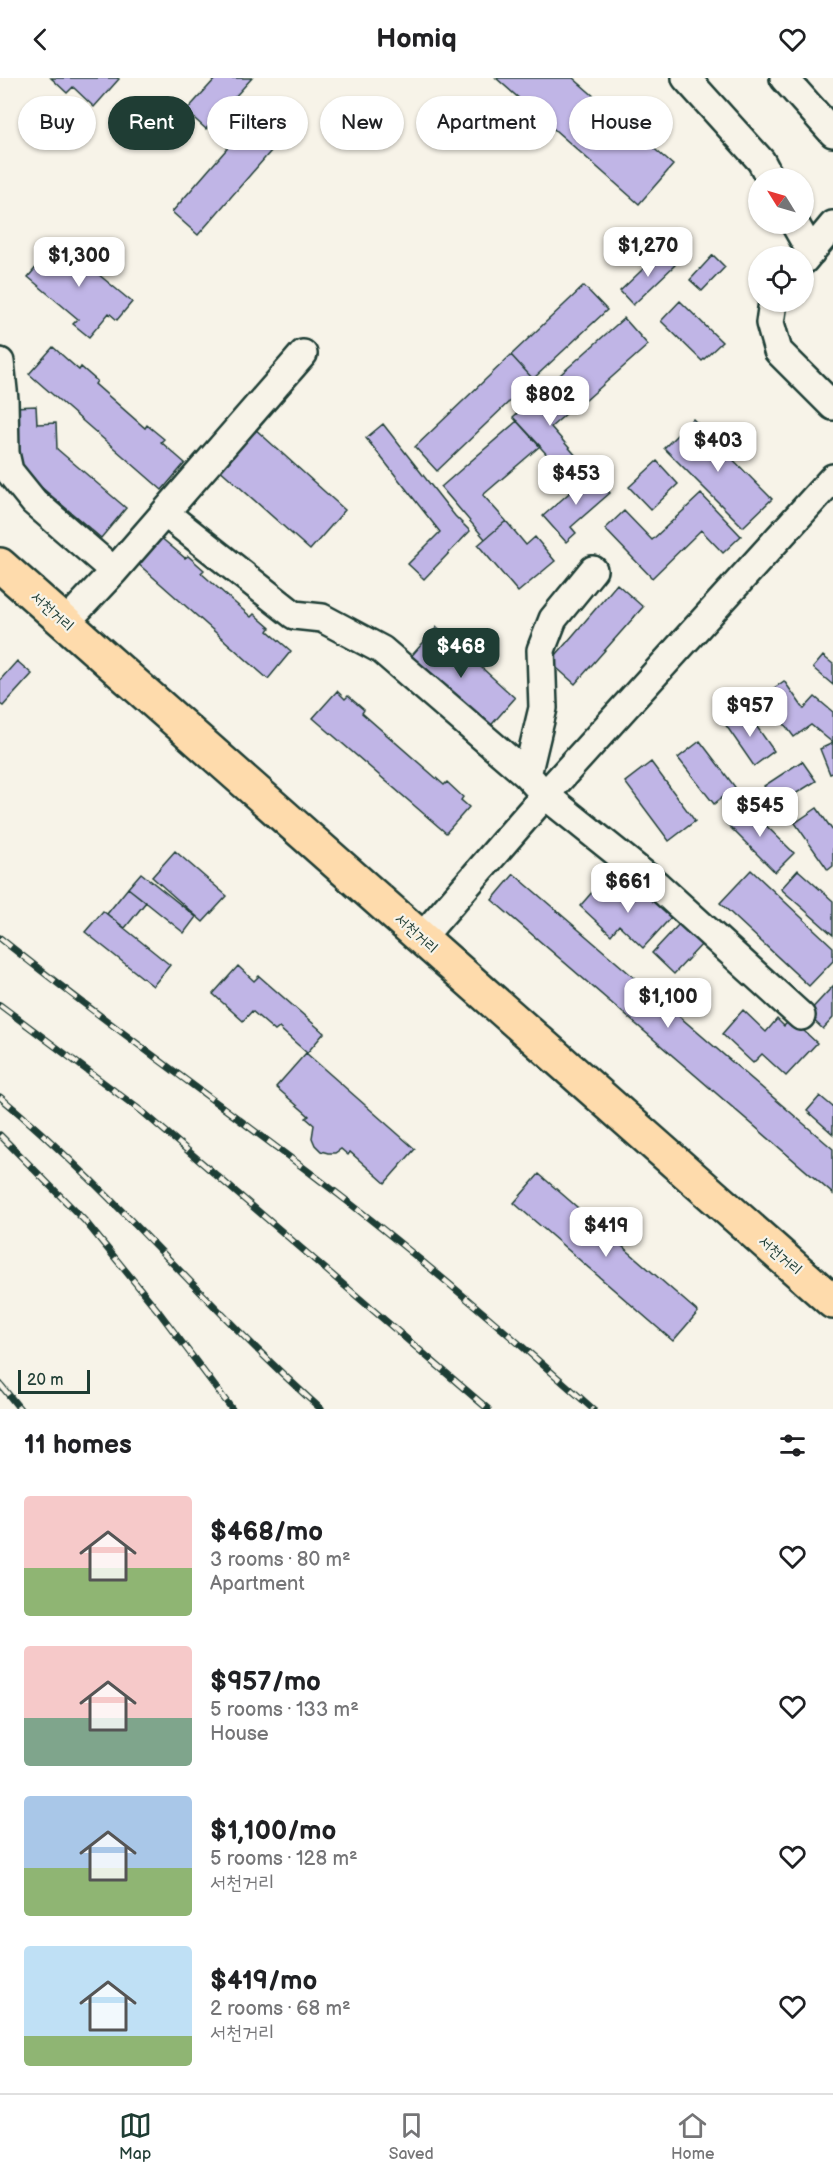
<!DOCTYPE html>
<html lang="en">
<head>
<meta charset="utf-8">
<style>
  body { margin:0; font-family:"Balsamiq Sans","Poor Story",sans-serif; background:#f2f2f2; color:#202124; height:100vh; display:flex; flex-direction:column; font-size:22px; white-space:nowrap }
  * { box-sizing:border-box; margin:0 }
  p { font-size:20px; color:#757577 }
  .icon { flex:none; width:33px; height:33px; fill:none; stroke:currentColor; stroke-width:2; stroke-linecap:round; stroke-linejoin:round }
  .map { position:relative; height:1331px; overflow:hidden }
  .panel { display:flex; flex-direction:column; background:#fff; flex:1 }
  .panel>* { flex:none }
  .guide { position:absolute; left:18px; top:18px; width:798px; height:54px; display:flex; gap:12px }
  .needle { width:39px; rotate:307deg }
  .controls { position:absolute; left:748px; top:90px; display:grid; gap:12px }
  .controls a { display:grid; place-items:center; width:66px; height:66px; border-radius:50%; background:#fff; box-shadow:0 2px 4px #0004; font-size:30px }
  .scale { position:absolute; left:18px; bottom:15px; width:72px; box-sizing:border-box; padding-left:6px; border:3px solid #1f3d34; border-top:0; font-size:16px; line-height:21px; white-space:nowrap; color:#1f3d34; -webkit-text-stroke:4px #f7f3e8; paint-order:stroke }
  .price { position:absolute; translate:-50% -51px; padding:0 14px; border-radius:12px; background:#fff; color:#222; font-size:20px; line-height:39px; filter:drop-shadow(0 2px 3px #0008) }
  .price::after { content:''; position:absolute; left:50%; top:36px; width:18px; height:14px; margin-left:-9px; background:inherit; clip-path:polygon(0 0,100% 0,50% 100%) }
  .price.current { background:#1f3d34; color:#fff }
  ul { padding:0; list-style:none }
  li { display:flex; align-items:center; gap:18px; height:150px; padding:0 24px }
  li span { display:grid; place-items:center; flex:none; width:168px; height:120px; border-radius:6px; color:#555 }
  li>.icon { margin-inline-start:auto }
  span .icon { width:72px; height:72px; fill:#fffc; stroke-width:1 }
  li b { font-size:26px }
  h2 { display:flex; justify-content:space-between; align-items:center; height:72px; padding:0 24px; font-size:26px }
  .tag { padding:0 21px; border-radius:27px; background:#fff; box-shadow:0 2px 4px #0004; font-size:21px; line-height:54px }
  .tag.current { background:#1f3d34; color:#fff }
  header { display:flex; justify-content:space-between; align-items:center; height:78px; padding:0 24px; background:#fff; font-size:27px; font-weight:600 }
  .tab-bar { display:flex; justify-content:space-around; align-items:center; height:84px; border-top:2px solid #e0e0e0; background:#fff; font-size:16px; color:#757577 }
  .tab-bar a { display:grid; justify-items:center; gap:3px }
  .tab-bar .current { color:#1f3d34 }
  .map>svg:first-child { display:block }
</style>
</head>
<body>
<header><svg class="icon" aria-label="back" viewBox="0 0 24 24"><path d="M15 5l-7 7 7 7"/></svg>Homiq<svg class="icon" aria-label="heart" viewBox="0 0 24 24"><path d="M12 20l-8-8c-3-5 5-10 8-4 3-6 11-1 8 4z"/></svg></header>
<div class="map">
<svg width="833" height="1331" viewBox="0 0 833 1331">
  <rect width="100%" height="100%" fill="#f7f3e8"/>
  <filter id="ink" filterUnits="userSpaceOnUse"><feTurbulence type="fractalNoise" baseFrequency=".0167" numOctaves="2"/><feDisplacementMap in="SourceGraphic" scale="12" xChannelSelector="R" yChannelSelector="G"/><feConvolveMatrix kernelMatrix="1 2 1 2 8 2 1 2 1" color-interpolation-filters="sRGB"/></filter>
  <g filter="url(#ink)">
    <path fill="#c0b5e6" stroke="#1f3d34" stroke-width="1.5" d="M51,0H117L119,1L94,29L73,9L67,15Z
      M216,0H252L206,51L186,33Z
      M496,0H573L673,87L639,126Z
      M265,27L291,50L198,157L172,134Z
      M68,161L86,176L81,182L132,224L117,242L109,235L89,259L73,246L78,241L28,199L44,180L49,184Z
      M662,173L675,187L633,227L620,213Z
      M713,177L725,189L702,213L690,202Z
      M584,208L607,232L533,301L511,277Z
      M680,223L722,264L702,283L661,243Z
      M624,240L648,267L576,331L552,304Z
      M53,269L79,292L81,289L97,303L95,306L145,350L147,347L164,361L161,364L185,385L162,412L29,296Z
      M511,277L533,301L437,393L415,369Z
      M552,304L574,329L551,349L584,387L569,401L513,339Z
      M36,328L37,346L56,345L57,371L126,430L101,460L21,392L17,378L14,329Z
      M693,341L772,421L743,449L664,370Z
      M517,343L540,368L483,417L506,443L485,461L441,409Z
      M383,346L455,438L470,453L424,501L408,486L440,454L366,360Z
      M254,350L345,432L310,472L218,390Z
      M657,383L678,406L651,432L629,409Z
      M592,395L610,415L571,449L576,455L566,464L543,438Z
      M701,416L741,458L723,475L701,452L652,500L605,451L624,433L652,462Z
      M506,443L526,467L535,459L555,483L518,514L478,467Z
      M159,458L185,480L188,478L204,492L201,495L251,539L254,536L270,550L268,553L291,573L268,601L136,484Z
      M617,506L643,529L575,606L550,584Z
      M437,549L515,620L486,653L407,583Z
      M823,578L833,586V607L813,590Z
      M17,583L32,596L3,628L0,626V602Z
      M784,603L804,631L815,619L833,634V665L811,647L794,659L763,618Z
      M337,613L345,621L348,618L364,632L362,635L444,707L447,704L463,719L461,722L469,729L446,755L313,640Z
      M745,632L774,673L754,688L725,646Z
      M700,663L735,709L714,726L678,680Z
      M833,665V695L830,696L820,671Z
      M802,683L816,703L776,728L764,708Z
      M651,684L695,743L669,763L625,704Z
      M745,727L794,775L775,794L726,745Z
      M817,730L833,753V788L828,792L795,745Z
      M175,773L227,818L203,844L152,799Z
      M751,792L833,869V883L809,908L720,825Z
      M798,792L833,823V857L781,811Z
      M141,795L196,839L184,855L128,810Z
      M514,796L833,1071V1116L492,822Z
      M601,804L624,825L635,813L642,820L648,813L674,836L643,870L619,847L611,857L580,828Z
      M128,810L146,824L125,850L107,836Z
      M103,833L170,887L153,908L85,854Z
      M680,845L702,866L674,896L652,875Z
      M238,888L254,903L259,898L324,955L307,975L279,950L275,953L252,933L243,943L213,916Z
      M833,908V940L823,951L807,936Z
      M743,932L766,954L777,941L784,948L791,941L817,965L786,998L762,976L753,985L722,956Z
      M306,975L415,1071L385,1105L350,1074L348,1077L341,1071L335,1075H328L321,1073L315,1067L312,1060L314,1047L306,1040L309,1038L276,1009Z
      M820,1018L833,1029V1056L807,1033Z
      M539,1096L698,1234L673,1263L514,1125Z"/>
    <g fill="none" stroke-linecap="round" stroke-linejoin="round">
      <g stroke="#1f3d34" stroke-width="32">
        <path id="minor" d="M686,0L761,83L770,100
          M784,0L833,55
          M795,146L811,174
          M804,182L833,147
          M773,224L770,245L778,273L833,328
          M0,284L4,322L5,375L9,393L34,424L114,493
          M165,435L294,537L322,540L382,572L527,697
          M593,492L553,541L541,572L543,630L527,697L545,717L657,807L801,938
          M65,545L114,493L303,276
          M421,860L545,717L833,400"/>
      </g>
      <g stroke="#1f3d34" stroke-width="38">
        <path id="primary" d="M0,487L833,1224"/>
      </g>
      <use href="#minor" stroke="#f7f3e8" stroke-width="27"/>
      <use href="#primary" stroke="#fedbac" stroke-width="33"/>
      <g stroke="#1f3d34" stroke-width="7">
        <path id="rail" d="M0,860C113,951 232,1034 347,1123C432,1189 513,1260 593,1331
          M0,927L144,1035L488,1331
          M0,1019C115,1115 209,1232 321,1331
          M0,1057L85,1143L159,1234L232,1331
          M0,1306L20,1331"/>
      </g>
      <use href="#rail" stroke="#f7f3e8" stroke-width="4.5" stroke-dasharray="14" stroke-linecap="butt"/>
    </g>
  </g>
  <g text-anchor="middle" dominant-baseline="central" stroke-width="4.5" stroke-linejoin="round" paint-order="stroke">
    <g font-size="16" fill="#1f3d34" stroke="#f7f3e8">
      <text transform="translate(52 534) rotate(42)">서천거리</text>
      <text transform="translate(416 856) rotate(42)">서천거리</text>
      <text transform="translate(780 1178) rotate(41)">서천거리</text>
    </g>
  </g>
</svg>
<div class="controls">
<a><svg class="needle" viewBox="-14 -14 28 28"><path d="M0-13l5 13h-10z" fill="#e53935"/><path d="M0 13l5-13h-10z" fill="#757577"/></svg></a>
<a><svg class="icon" aria-label="locate" viewBox="0 0 24 24"><circle cx="12" cy="12" r="6"/><path d="M12 2v4M12 18v4M2 12h4M18 12h4"/></svg></a>
</div>
<div class="scale">20 m</div>
<b class="price" style="left:648px;top:200px">$1,270</b>
<b class="price" style="left:79px;top:210px">$1,300</b>
<b class="price" style="left:550px;top:349px">$802</b>
<b class="price" style="left:718px;top:395px">$403</b>
<b class="price" style="left:576px;top:428px">$453</b>
<b class="price current" style="left:461px;top:601px">$468</b>
<b class="price" style="left:750px;top:660px">$957</b>
<b class="price" style="left:760px;top:760px">$545</b>
<b class="price" style="left:628px;top:836px">$661</b>
<b class="price" style="left:668px;top:951px">$1,100</b>
<b class="price" style="left:606px;top:1180px">$419</b>
<div class="guide">
<a class="tag">Buy</a>
<a class="tag current">Rent</a>
<a class="tag">Filters</a>
<a class="tag">New</a>
<a class="tag">Apartment</a>
<a class="tag">House</a>
</div>
</div>
<section class="panel">
<h2>11 homes<svg class="icon" aria-label="filters" viewBox="0 0 24 24"><path d="M4 7h16M4 17h16"/><circle cx="9" cy="7" r="2"/><circle cx="15" cy="17" r="2"/></svg></h2>
<ul>
<li><span style="background:linear-gradient(#f6c9c9 60%,#8fb573 0)"><svg class="icon" aria-label="home" viewBox="0 0 24 24"><path d="M3 11l9-7 9 7M6 9v11h12V9"/></svg></span><div><b>$468/mo</b><p>3 rooms · 80 m²</p><p>Apartment</p></div><svg class="icon" aria-label="heart" viewBox="0 0 24 24"><path d="M12 20l-8-8c-3-5 5-10 8-4 3-6 11-1 8 4z"/></svg></li>
<li><span style="background:linear-gradient(#f6c9c9 60%,#7fa58c 0)"><svg class="icon" aria-label="home" viewBox="0 0 24 24"><path d="M3 11l9-7 9 7M6 9v11h12V9"/></svg></span><div><b>$957/mo</b><p>5 rooms · 133 m²</p><p>House</p></div><svg class="icon" aria-label="heart" viewBox="0 0 24 24"><path d="M12 20l-8-8c-3-5 5-10 8-4 3-6 11-1 8 4z"/></svg></li>
<li><span style="background:linear-gradient(#a9c7e8 60%,#8fb573 0)"><svg class="icon" aria-label="home" viewBox="0 0 24 24"><path d="M3 11l9-7 9 7M6 9v11h12V9"/></svg></span><div><b>$1,100/mo</b><p>5 rooms · 128 m²</p><p>서천거리</p></div><svg class="icon" aria-label="heart" viewBox="0 0 24 24"><path d="M12 20l-8-8c-3-5 5-10 8-4 3-6 11-1 8 4z"/></svg></li>
<li><span style="background:linear-gradient(#bfe0f5 75%,#8fb573 0)"><svg class="icon" aria-label="home" viewBox="0 0 24 24"><path d="M3 11l9-7 9 7M6 9v11h12V9"/></svg></span><div><b>$419/mo</b><p>2 rooms · 68 m²</p><p>서천거리</p></div><svg class="icon" aria-label="heart" viewBox="0 0 24 24"><path d="M12 20l-8-8c-3-5 5-10 8-4 3-6 11-1 8 4z"/></svg></li>
</ul>
</section>
<nav class="tab-bar">
<a class="current"><svg class="icon" aria-label="map" viewBox="0 0 24 24"><path d="M3 6l6-2 6 2 6-2v14l-6 2-6-2-6 2zM9 4v14M15 6v14"/></svg>Map</a>
<a><svg class="icon" aria-label="saved" viewBox="0 0 24 24"><path d="M7 4h10v16l-5-4-5 4z"/></svg>Saved</a>
<a><svg class="icon" aria-label="home" viewBox="0 0 24 24"><path d="M3 11l9-7 9 7M6 9v11h12V9"/></svg>Home</a>
</nav>
</body>
</html>
